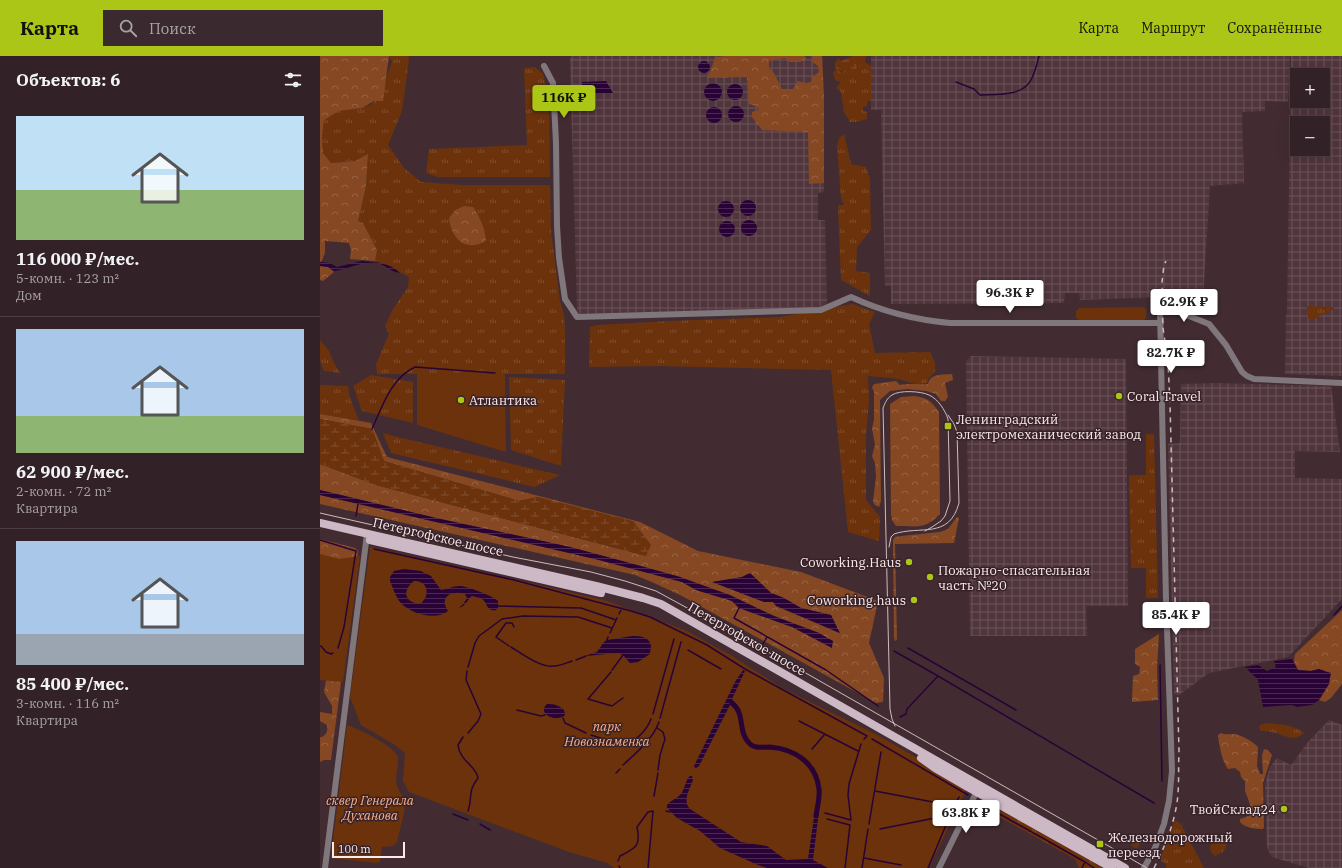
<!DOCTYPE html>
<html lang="ru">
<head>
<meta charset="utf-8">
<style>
  body { margin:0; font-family:"IBM Plex Serif",serif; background:#3a292e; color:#f1f3f6; height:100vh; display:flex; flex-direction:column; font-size:15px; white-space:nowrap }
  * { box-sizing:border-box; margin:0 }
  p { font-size:13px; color:#a8a3a7 }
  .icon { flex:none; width:22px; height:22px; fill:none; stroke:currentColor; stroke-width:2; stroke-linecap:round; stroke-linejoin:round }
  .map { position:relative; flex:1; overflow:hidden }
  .side { display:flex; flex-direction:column; background:#322126; width:320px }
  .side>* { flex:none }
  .buttons { position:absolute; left:970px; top:12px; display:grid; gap:8px }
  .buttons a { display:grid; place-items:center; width:40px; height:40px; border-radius:0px; background:#322126; box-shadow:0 4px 16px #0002,0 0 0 1px #4d3e43; font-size:20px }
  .scale { position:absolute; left:12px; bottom:10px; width:73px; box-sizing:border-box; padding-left:4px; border:2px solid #f9eaee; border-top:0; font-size:11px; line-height:14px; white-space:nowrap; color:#f9eaee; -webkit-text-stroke:3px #372228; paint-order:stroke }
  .price { position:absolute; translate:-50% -34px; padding:0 9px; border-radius:4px; background:#fff; color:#222; font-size:13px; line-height:26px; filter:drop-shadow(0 1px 2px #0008) }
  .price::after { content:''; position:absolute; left:50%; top:24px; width:12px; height:9px; margin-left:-6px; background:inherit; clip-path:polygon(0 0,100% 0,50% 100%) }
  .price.selected { background:#abc616; color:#111 }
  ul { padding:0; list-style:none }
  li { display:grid; align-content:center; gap:8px; height:212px; padding:0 16px }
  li+li { border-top:1px solid #4d3e43 }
  li span { display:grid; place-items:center; height:124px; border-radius:0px; color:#555 }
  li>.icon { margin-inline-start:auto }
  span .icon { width:72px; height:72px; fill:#fffc; stroke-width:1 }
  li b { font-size:17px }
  h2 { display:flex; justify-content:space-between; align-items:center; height:48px; padding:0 16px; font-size:17px }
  header { display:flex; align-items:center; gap:24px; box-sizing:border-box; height:56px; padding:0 20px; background:#abc616; color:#111 }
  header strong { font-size:19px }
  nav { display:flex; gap:22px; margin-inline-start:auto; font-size:14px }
  .search { width:280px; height:36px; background:#3a292e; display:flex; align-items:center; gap:10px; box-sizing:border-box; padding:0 14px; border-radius:0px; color:#a8a3a7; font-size:15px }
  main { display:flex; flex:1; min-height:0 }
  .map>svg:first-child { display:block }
</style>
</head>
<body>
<header>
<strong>Карта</strong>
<div class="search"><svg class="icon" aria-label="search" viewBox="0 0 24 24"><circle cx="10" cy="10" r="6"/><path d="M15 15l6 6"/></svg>Поиск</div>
<nav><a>Карта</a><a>Маршрут</a><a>Сохранённые</a></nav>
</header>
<main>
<section class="side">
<h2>Объектов: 6<svg class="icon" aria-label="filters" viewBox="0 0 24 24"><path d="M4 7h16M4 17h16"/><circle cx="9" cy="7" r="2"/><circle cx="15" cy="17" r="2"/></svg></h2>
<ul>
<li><span style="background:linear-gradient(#bfe0f5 60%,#8fb573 0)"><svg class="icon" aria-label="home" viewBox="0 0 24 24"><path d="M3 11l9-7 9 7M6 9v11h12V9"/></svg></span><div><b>116 000 ₽/мес.</b><p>5-комн. · 123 m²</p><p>Дом</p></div></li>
<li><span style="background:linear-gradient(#a9c7e8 70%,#8fb573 0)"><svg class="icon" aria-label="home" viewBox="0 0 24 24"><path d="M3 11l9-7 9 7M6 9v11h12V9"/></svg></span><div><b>62 900 ₽/мес.</b><p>2-комн. · 72 m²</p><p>Квартира</p></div></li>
<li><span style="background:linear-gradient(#a9c7e8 75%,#9aa5b1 0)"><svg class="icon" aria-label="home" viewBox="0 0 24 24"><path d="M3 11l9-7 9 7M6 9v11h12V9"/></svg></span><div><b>85 400 ₽/мес.</b><p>3-комн. · 116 m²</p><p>Квартира</p></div></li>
</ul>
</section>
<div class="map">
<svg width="1022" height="812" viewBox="0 0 1022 812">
  <defs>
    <pattern id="industrial-grid" width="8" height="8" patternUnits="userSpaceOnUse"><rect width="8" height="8" fill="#51353d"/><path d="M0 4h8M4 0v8" fill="none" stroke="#6b5259"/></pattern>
    <pattern id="grass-tufts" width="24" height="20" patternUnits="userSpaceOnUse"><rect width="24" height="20" fill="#6b320c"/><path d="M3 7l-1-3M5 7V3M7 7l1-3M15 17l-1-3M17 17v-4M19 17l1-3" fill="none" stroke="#815030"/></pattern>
    <pattern id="forest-crowns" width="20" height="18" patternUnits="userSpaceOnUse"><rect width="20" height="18" fill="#854823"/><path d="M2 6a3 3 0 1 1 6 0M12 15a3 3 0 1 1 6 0" fill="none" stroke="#976343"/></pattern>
    <pattern id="wetland-marsh" width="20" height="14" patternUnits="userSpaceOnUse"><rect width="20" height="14" fill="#6b320c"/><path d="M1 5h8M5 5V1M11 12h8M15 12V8" fill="none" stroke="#815030"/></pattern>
    <pattern id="water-rules" width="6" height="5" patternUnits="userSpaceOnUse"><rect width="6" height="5" fill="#2a0336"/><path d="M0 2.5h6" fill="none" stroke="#4a2853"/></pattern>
  </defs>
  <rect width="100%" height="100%" fill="#422c32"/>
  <path fill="url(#industrial-grid)" fill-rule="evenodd" d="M252,0H502L504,41V136L498,137V164H505L507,248L500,252L260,258L257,254L250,3Z
    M551,0H970L968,46L945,45V55L922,56L924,127L890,130L883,241L851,243L842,241L760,244L759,237H745L744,247L571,248V230H565L561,54H551Z
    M971,0H1022V320L965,318L966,258L967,257ZM977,19H1003V45H977ZM977,67H1003V93H977Z
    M651,300L806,303L808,550H766L767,580H650L646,305Z
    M895,327L1011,330L1020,396L975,395V422L1022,423V543L968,601L889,617L859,639H854L848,388L860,387L861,328Z
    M1009,664L1022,669V812H989L952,801L950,798L947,790L945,728L950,711L957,702L971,709L988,686Z"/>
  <path fill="url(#grass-tufts)" d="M69,0H89L88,12L82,55L68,89L84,112L101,126L143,129H230L231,176L240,245L244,260L245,271V318H57L56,308L69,278L65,270L73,253L88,231L89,221C77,215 67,208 55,205L57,194L43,167L38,165L46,130L48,99L35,105L11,107L3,97L2,80L4,64C9,61 15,56 20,55C32,52 44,54 54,46C63,38 67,17 72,6Z
    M537,0H546L545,6L551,10V45H547V50L543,51V55L547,56V63L537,66H530L524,56L521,36L516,32L521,26L515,24L513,17L516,13L522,17L538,7Z
    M215,11L223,18L229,42L230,121H118L106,117L109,93L207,89L204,12Z
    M524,78L531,108L546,111L550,123L551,174L537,191L536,215L550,217V240L521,224L518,149H524L521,143L517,90L519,82Z
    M532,248L555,256L549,268L555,297L610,296L615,307V315L608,323L607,327L598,329L580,323L548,320L549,345L546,380V444L560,461L559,485L528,476L511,314L338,310L269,311L270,271L278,269L350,265L460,261Z
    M987,250L1014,251V253L992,264L988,262Z
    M0,284L9,295L15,309L20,317L4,315L0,305Z
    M51,319L93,326V367L42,355L33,330Z
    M189,321L245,324L241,410L191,394Z
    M0,329L28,330C29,343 35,353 39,365L0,358Z
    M63,377L77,381L240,419L215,431L71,397Z
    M826,378H834L838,542H826V512H811L809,419H826Z
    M948,667C961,668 974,669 984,677C974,687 963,678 951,676C948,675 944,675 941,675L939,672L940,669Z
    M660,744L705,767L783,812H759L755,803L658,749Z
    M855,764L861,768L884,812H846V808L840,804Z
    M898,783L904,784L907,789L903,796L895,800L891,796L890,791L893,786Z"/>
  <path fill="url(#forest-crowns)" fill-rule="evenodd" d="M0,0H69L63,45H54L42,52L19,55L4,64L2,80L3,97L11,107L35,105L48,98L46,130L38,165L43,167L57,194L55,205L30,203L31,194L29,187L5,185V197L1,206H0Z
    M407,0H485L486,3L480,6H470L465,2L449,5V12L454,17L462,33H473L478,25L486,27L491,26L492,21L499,16L498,10L492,6L493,0H502L504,41V127L489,128L488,76L442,74L432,61V56L438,54L439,51L429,48L427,21L387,22L392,11L395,1Z
    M144,150L153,151C160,161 165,173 166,185C163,186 158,189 154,189C137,190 131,176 129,162L136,154Z
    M0,210L8,211L14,216L3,225L0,224Z
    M632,318L633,324L625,327L628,341L625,345H621L616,338L606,335L587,333L570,335L560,344L561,445L559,451L555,449L553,446L556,420L555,407L552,400L555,389L552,372L554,364V336L552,331L554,328L576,325L580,329C589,327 598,329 608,328C610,317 623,319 632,318Z
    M594,340C608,342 611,345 619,356L620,458C605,474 597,470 576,470L572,464L571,458L570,348L581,341Z
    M0,358L51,367L67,401L320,466L378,495L481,516L558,545L549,587L564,622L563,646L556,647L362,540L334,527L315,519L0,448V439L279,504L362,526L376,534L412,545L419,552L472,571L512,591L499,577L454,560L396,535L360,521L250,491L116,462L0,434V408L56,429L326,500L218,441L199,445L64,405L52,373L0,363ZM430,517L451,537L464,542L481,552L511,559L519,577L476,558L453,546H444L393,526L422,521Z
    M637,461L639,462L634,487L575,488L577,584L575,585L574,582L573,484L575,481L581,480L620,476L628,473Z
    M0,483L35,492L38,495L11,704H4L0,706V681H2C7,678 8,675 7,669L0,665V656L12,658V650L4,636L8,612L0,602Z
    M1022,554V628L1011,642L1005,646L999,644L1009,628L999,613L991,615L978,614L974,606L975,598Z
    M839,578L837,612L838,644L812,646L813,620L819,618L820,611L815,608V593Z
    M901,677C905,679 908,678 913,678C922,679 932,685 938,691L937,710L940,718H943L942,699L944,693L948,694L952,699L943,727L944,771L943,773C935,773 925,772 920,766V763L929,760C933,752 928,743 925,735C925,733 925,728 925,725L921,721L920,716L915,712L908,713C902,705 899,689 898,679Z"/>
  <path fill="url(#wetland-marsh)" d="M533,0H537L538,7L536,15C528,17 523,17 516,13L515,7L518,2L521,5Z
    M0,363L52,373L64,405L199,445L218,441L313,465L331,489L326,500L56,429L0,408Z
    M816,780H819L823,784L817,792L813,791L811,787L812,783Z"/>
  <path fill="#6b320c" d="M824,251L826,253V261L824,264H759L756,262V255L759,252Z
    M97,318H185L186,396L97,369Z
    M50,491L168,517L287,545L367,575L412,600L462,632L559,680L599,703L606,711L646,734L609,812H294L287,807L249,796L89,736L83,725L85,697L75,689L41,669L30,641Z
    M0,498L19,503L40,500L23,626L0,624Z
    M27,669C38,673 76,690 78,702C79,711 74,720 77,729C78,735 82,738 84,743C87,753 79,775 77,786L73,790L62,791L60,806L57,807L11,802Z"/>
  <path fill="url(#water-rules)" fill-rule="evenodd" d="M378 11a6 6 0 1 1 12 0a6 6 0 1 1-12 0Z
    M286,25L293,37H262V26Z
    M384 36a9 9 0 1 1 18 0a9 9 0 1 1-18 0Z
    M407 36a8 8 0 1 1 16 0a8 8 0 1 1-16 0Z
    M408 58a8 8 0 1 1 16 0a8 8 0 1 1-16 0Z
    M386 59a8 8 0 1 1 16 0a8 8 0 1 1-16 0Z
    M420 152a8 8 0 1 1 16 0a8 8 0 1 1-16 0Z
    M398 153a8 8 0 1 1 16 0a8 8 0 1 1-16 0Z
    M421 172a8 8 0 1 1 16 0a8 8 0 1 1-16 0Z
    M399 173a8 8 0 1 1 16 0a8 8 0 1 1-16 0Z
    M42,205C55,206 71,207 80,217C70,216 66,209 57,207C42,205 28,213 14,215L8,211L0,210V206L10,207L17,211Z
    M0,434L116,462L250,491L321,510L360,521L410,539L454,560L499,577L513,585L512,592L472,571L419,552L412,545L376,534L362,526L279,504L0,439Z
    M84,513L101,515L111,520L121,534C128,533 133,530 140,530C147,530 173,540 178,545V552L176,554C166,556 168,547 162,543C159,541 155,541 152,540C148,542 147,549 139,552L144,547L147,542L145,538C133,534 118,540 128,555C116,565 91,558 81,547C76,542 73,532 70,525V521L74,515ZM94,525C109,524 110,541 100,548C84,547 82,534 94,525Z
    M430,517L451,537L464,542L481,552L511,559L520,577L456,550L453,546H444L392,526L422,521Z
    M312,580C320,580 328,580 331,589L330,598L318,606L310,607L303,599L297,597L266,600L270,598L277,596L284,586L287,584Z
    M972,603L978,614L991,615L999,613L1011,617L1009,628L999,644L992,649L977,651L972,649L943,651L938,624L925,611L938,609L947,615L956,611L954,605Z
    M423,614L425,615L412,643L417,651L411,648L410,649L379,710L376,712L374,711L375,708L415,626Z
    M227,648C234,648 239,649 244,654L245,659C237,667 216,658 227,648Z
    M370,720H372L373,724C370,733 362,745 370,753L421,786L447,790L466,804L488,803L495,754L499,755L493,804L508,812H447L438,809L400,792L380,775L357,762L347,752V749C350,745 356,743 360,739C365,734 365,724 370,720Z"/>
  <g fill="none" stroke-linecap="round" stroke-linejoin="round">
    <path stroke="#2a0336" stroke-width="1.5" d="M636,26L654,33L660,39C676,38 702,41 711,24C715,17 717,8 719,0
      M52,373C62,351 71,322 95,311L175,317
      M36,460L38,448
      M0,484L36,495L24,571L18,592
      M54,493L194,524L311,555L330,561L387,589L425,613L547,680L544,683
      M178,550L261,552L296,564
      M419,552L414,562L506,614L558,650
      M299,558L302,552
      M1014,559L1022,550
      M290,577L297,562
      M287,584L288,581
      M443,588L447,581
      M0,590H1L6,596L11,598L13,597
      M189,590L176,581L186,567H192L194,571
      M191,591C202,598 221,612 234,610C240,610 246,607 252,605
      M588,592L696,654
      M368,594L401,613
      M574,595L618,620
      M256,604L266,600
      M840,609L842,725
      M148,611L155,587L159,580L182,563L203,560L258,561L292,572
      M292,614L303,599
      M147,615L146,624L161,658L158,665L148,677
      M291,616L268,643L292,650L303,642
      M197,654L221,660L225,659
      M333,658L354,583
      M580,661L586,658L587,653L618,620L834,747
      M243,662L245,667L266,677
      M340,662L361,586
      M479,665L538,695
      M337,672L343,676L345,683L340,699L338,714
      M271,679L302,689C314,688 327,674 331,663
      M143,681L138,689C140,706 156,709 158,722C147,736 153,741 148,755
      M552,683L648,739
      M492,693L505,678
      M303,709C316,697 333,683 339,666
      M296,717L300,713
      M555,735L634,750
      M334,740L338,717
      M660,747L765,806L774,812
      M632,754L639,741
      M346,755L350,756
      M505,757L531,764L528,739L529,728L541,688
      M133,758L148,764
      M507,763L530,769L525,812
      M160,768L170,774
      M549,768L561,696
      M560,773L630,759
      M544,802L581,809
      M298,805L300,800C316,792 321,790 317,771L328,756L333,755L328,812
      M299,810L300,812
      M542,812L548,773
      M608,812L631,757
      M762,812L765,806"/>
    <path stroke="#2a0336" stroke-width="5" d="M412,647C426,658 417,676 430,688C435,693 443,691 450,691C475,693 496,707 499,733C500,742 497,752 496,760"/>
    <path stroke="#80777d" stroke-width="6" d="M224,10L233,27L236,87L237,170L239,202L245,243L257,261L501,254L531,241C561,255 597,264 630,267H841
      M5,812L47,478
      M619,812L658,733
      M824,812L835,792L844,768L849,745L852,715L846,544L840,254L859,256L889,268L906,289L922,316L927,320L934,323L1022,327"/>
    <path stroke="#cdb9c6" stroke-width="8" d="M0,467L276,530L323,542L341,548L805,812
      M50,484L281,537
      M601,702L615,712L646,730L792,812"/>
    <path stroke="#ccbcc0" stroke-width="1" d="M0,457L193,501L271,516L305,525L336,535L470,608L827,812
      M569,491L571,481L574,478C600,469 629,484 639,447L637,376L634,368L628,359
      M575,670L572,663L570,653L563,352C565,347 567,342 572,339C579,334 601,335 609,339C618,343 625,354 628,363L630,445L625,460L621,465L612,471L605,475"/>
    <path stroke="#ccbcc0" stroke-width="1.5" stroke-dasharray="5 5" stroke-linecap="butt" d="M834,812C843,794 851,776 855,757C860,737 858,716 859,695L850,348L848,306L843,272L842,226L844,209L846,205"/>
  </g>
  <g fill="#abc616" stroke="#372228" stroke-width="1.5">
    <circle cx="799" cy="340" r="4"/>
    <circle cx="141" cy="344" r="4"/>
    <rect x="624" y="366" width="8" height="8" rx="2"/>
    <circle cx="589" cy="506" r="4"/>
    <circle cx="610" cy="521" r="4"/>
    <circle cx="594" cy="544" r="4"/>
    <circle cx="964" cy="753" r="4"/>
    <rect x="776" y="784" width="8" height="8" rx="2"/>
  </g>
  <g text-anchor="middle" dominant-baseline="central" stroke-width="3" stroke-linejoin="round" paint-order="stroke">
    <g font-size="13" fill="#f9eaee" stroke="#372228" text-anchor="start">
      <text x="807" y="340">Coral Travel</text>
      <text x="149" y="344">Атлантика</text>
      <text x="636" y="363">Ленинградский<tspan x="636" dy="15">электромеханический завод</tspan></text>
      <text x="581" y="506" text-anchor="end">Coworking.Haus</text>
      <text x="618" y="514">Пожарно-спасательная<tspan x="618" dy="15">часть №20</tspan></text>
      <text x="586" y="544" text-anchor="end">Coworking.haus</text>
      <text x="956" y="753" text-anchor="end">ТвойСклад24</text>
      <text x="788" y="781">Железнодорожный<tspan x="788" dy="15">переезд</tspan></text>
    </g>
    <g font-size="13" fill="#f9eaee" stroke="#372228">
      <text transform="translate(118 481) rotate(13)">Петергофское шоссе</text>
      <text transform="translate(427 583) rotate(30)">Петергофское шоссе</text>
    </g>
    <g font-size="13" font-style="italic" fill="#fab088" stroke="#372228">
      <text x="287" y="670">парк<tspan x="287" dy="15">Новознаменка</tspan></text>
      <text x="50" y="744">сквер Генерала<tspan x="50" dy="15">Духанова</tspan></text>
    </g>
  </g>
</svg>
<div class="buttons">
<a>+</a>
<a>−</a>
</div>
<div class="scale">100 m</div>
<b class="price selected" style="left:244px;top:63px">116K ₽</b>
<b class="price" style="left:690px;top:258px">96.3K ₽</b>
<b class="price" style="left:864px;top:267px">62.9K ₽</b>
<b class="price" style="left:851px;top:318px">82.7K ₽</b>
<b class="price" style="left:856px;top:580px">85.4K ₽</b>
<b class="price" style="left:646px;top:778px">63.8K ₽</b>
</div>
</main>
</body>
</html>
